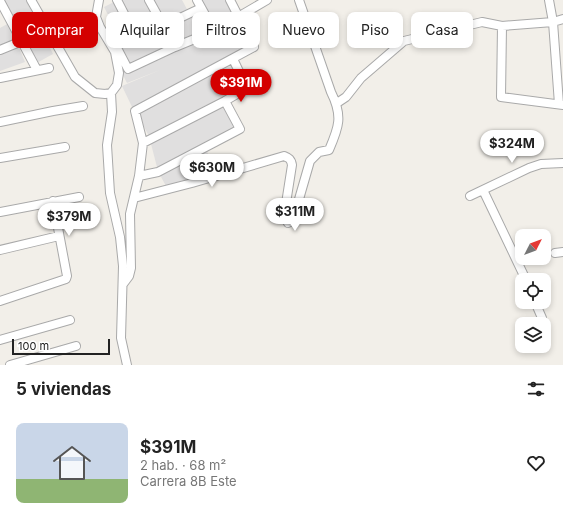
<!DOCTYPE html>
<html lang="es">
<head>
<meta charset="utf-8">
<style>
  body { margin:0; font-family:Inter,sans-serif; background:#f2f2f2; color:#222; height:100vh; display:flex; flex-direction:column; font-size:15px; white-space:nowrap }
  * { box-sizing:border-box; margin:0 }
  p { font-size:13px; color:#767676 }
  .icon { flex:none; width:22px; height:22px; fill:none; stroke:currentColor; stroke-width:2; stroke-linecap:round; stroke-linejoin:round }
  .map { position:relative; height:365px; overflow:hidden }
  .sheet { display:flex; flex-direction:column; background:#fff; flex:1 }
  .sheet>* { flex:none }
  .banner { position:absolute; left:12px; top:12px; width:539px; height:36px; display:flex; gap:8px }
  .needle { width:26px; rotate:48deg }
  .fabs { position:absolute; left:515px; top:229px; display:grid; gap:8px }
  .fabs a { display:grid; place-items:center; width:36px; height:36px; border-radius:8px; background:#fff; box-shadow:0 2px 6px #0003; font-size:20px }
  .scale { position:absolute; left:12px; bottom:10px; width:98px; box-sizing:border-box; padding-left:4px; border:2px solid #222; border-top:0; font-size:11px; line-height:14px; white-space:nowrap; color:#222; -webkit-text-stroke:3px #fff; paint-order:stroke }
  .price { position:absolute; translate:-50% -34px; padding:0 9px; border-radius:14px; background:#fff; color:#222; font-size:13px; line-height:26px; filter:drop-shadow(0 1px 2px #0008) }
  .price::after { content:''; position:absolute; left:50%; top:24px; width:12px; height:9px; margin-left:-6px; background:inherit; clip-path:polygon(0 0,100% 0,50% 100%) }
  .price.on { background:#d40000; color:#fff }
  ul { padding:0; list-style:none }
  li { display:flex; align-items:center; gap:12px; height:100px; padding:0 16px }
  li span { display:grid; place-items:center; flex:none; width:112px; height:80px; border-radius:8px; color:#555 }
  li>.icon { margin-inline-start:auto }
  span .icon { width:48px; height:48px; fill:#fffc; stroke-width:1 }
  li b { font-size:17px }
  h2 { display:flex; justify-content:space-between; align-items:center; height:48px; padding:0 16px; font-size:17px }
  .pill { padding:0 14px; border-radius:8px; background:#fff; box-shadow:0 2px 6px #0003; font-size:14px; line-height:36px }
  .pill.on { background:#d40000; color:#fff }
  .map>svg:first-child { display:block }
</style>
</head>
<body>
<div class="map">
<svg width="563" height="365" viewBox="0 0 563 365">
  <rect width="100%" height="100%" fill="#f2efe9"/>
  <path fill="#e0dfdf" d="M1,0H26L53,54L33,65Z
    M117,0H147L160,24L134,36Z
    M151,0H182L189,13L164,25Z
    M198,0H228L237,16L214,30Z
    M116,1L134,37L122,42L104,7Z
    M201,9L213,31L238,17L254,47L133,109L122,86L160,70L127,83L122,73L176,47L164,27Z
    M9,23L25,62L0,71V28Z
    M161,25L174,47L131,68L120,45Z
    M233,59L246,88L150,138L136,112Z
    M225,102L240,128L158,171L150,140Z
    M206,149L215,170L166,186L160,175Z"/>
  <g fill="none" stroke-linecap="round" stroke-linejoin="round">
    <g stroke="#a9a9a9" stroke-width="10">
      <path id="minor" d="M31,0L75,77L95,93L105,94L111,93L117,85L119,73L115,52L100,27L96,17L99,0
        M117,0L135,35
        M149,0L175,47
        M197,0L214,31
        M549,0L553,22L559,104
        M0,1L37,70
        M162,24L116,46L128,69L175,47L214,31L267,0
        M163,26L201,8
        M502,26L501,97L563,105
        M0,50L22,41
        M0,78L49,68
        M111,93L112,112L107,145L110,193L120,237L123,266L121,338L127,365
        M337,103L346,97L361,78L404,41L482,22L502,26L553,22L563,19
        M0,122L53,111L83,106
        M143,143L225,101L247,88L233,59
        M0,158L65,147
        M139,176L158,172L240,129L225,101
        M483,190L526,280
        M470,196L529,168L541,164L563,163
        M134,198L192,183L284,156C289,158 291,159 292,165L284,216L288,223L293,220L310,161L319,152L329,150C339,127 343,116 331,92L299,0
        M0,212L79,197
        M0,250L59,236
        M555,253L563,252
        M123,284L129,276L131,268L130,214L139,176L143,143L135,111L254,47L230,0
        M0,301L66,279L67,276L53,201
        M535,302L542,318
        M0,340L70,320
        M10,365L76,346"/>
    </g>
    <use href="#minor" stroke="#fff" stroke-width="8"/>
  </g>
</svg>
<div class="fabs">
<a><svg class="needle" viewBox="-14 -14 28 28"><path d="M0-13l5 13h-10z" fill="#e53935"/><path d="M0 13l5-13h-10z" fill="#767676"/></svg></a>
<a><svg class="icon" aria-label="locate" viewBox="0 0 24 24"><circle cx="12" cy="12" r="6"/><path d="M12 2v4M12 18v4M2 12h4M18 12h4"/></svg></a>
<a><svg class="icon" aria-label="layers" viewBox="0 0 24 24"><path d="M12 4l9 5-9 5-9-5zM3 14l9 5 9-5"/></svg></a>
</div>
<div class="scale">100 m</div>
<b class="price on" style="left:241px;top:103px">$391M</b>
<b class="price" style="left:512px;top:164px">$324M</b>
<b class="price" style="left:212px;top:188px">$630M</b>
<b class="price" style="left:295px;top:232px">$311M</b>
<b class="price" style="left:69px;top:237px">$379M</b>
<div class="banner">
<a class="pill on">Comprar</a>
<a class="pill">Alquilar</a>
<a class="pill">Filtros</a>
<a class="pill">Nuevo</a>
<a class="pill">Piso</a>
<a class="pill">Casa</a>
</div>
</div>
<section class="sheet">
<h2>5 viviendas<svg class="icon" aria-label="filters" viewBox="0 0 24 24"><path d="M4 7h16M4 17h16"/><circle cx="9" cy="7" r="2"/><circle cx="15" cy="17" r="2"/></svg></h2>
<ul>
<li><span style="background:linear-gradient(#c9d6e8 70%,#8fb573 0)"><svg class="icon" aria-label="home" viewBox="0 0 24 24"><path d="M3 11l9-7 9 7M6 9v11h12V9"/></svg></span><div><b>$391M</b><p>2 hab. · 68 m²</p><p>Carrera 8B Este</p></div><svg class="icon" aria-label="heart" viewBox="0 0 24 24"><path d="M12 20l-8-8c-3-5 5-10 8-4 3-6 11-1 8 4z"/></svg></li>
</ul>
</section>
</body>
</html>
